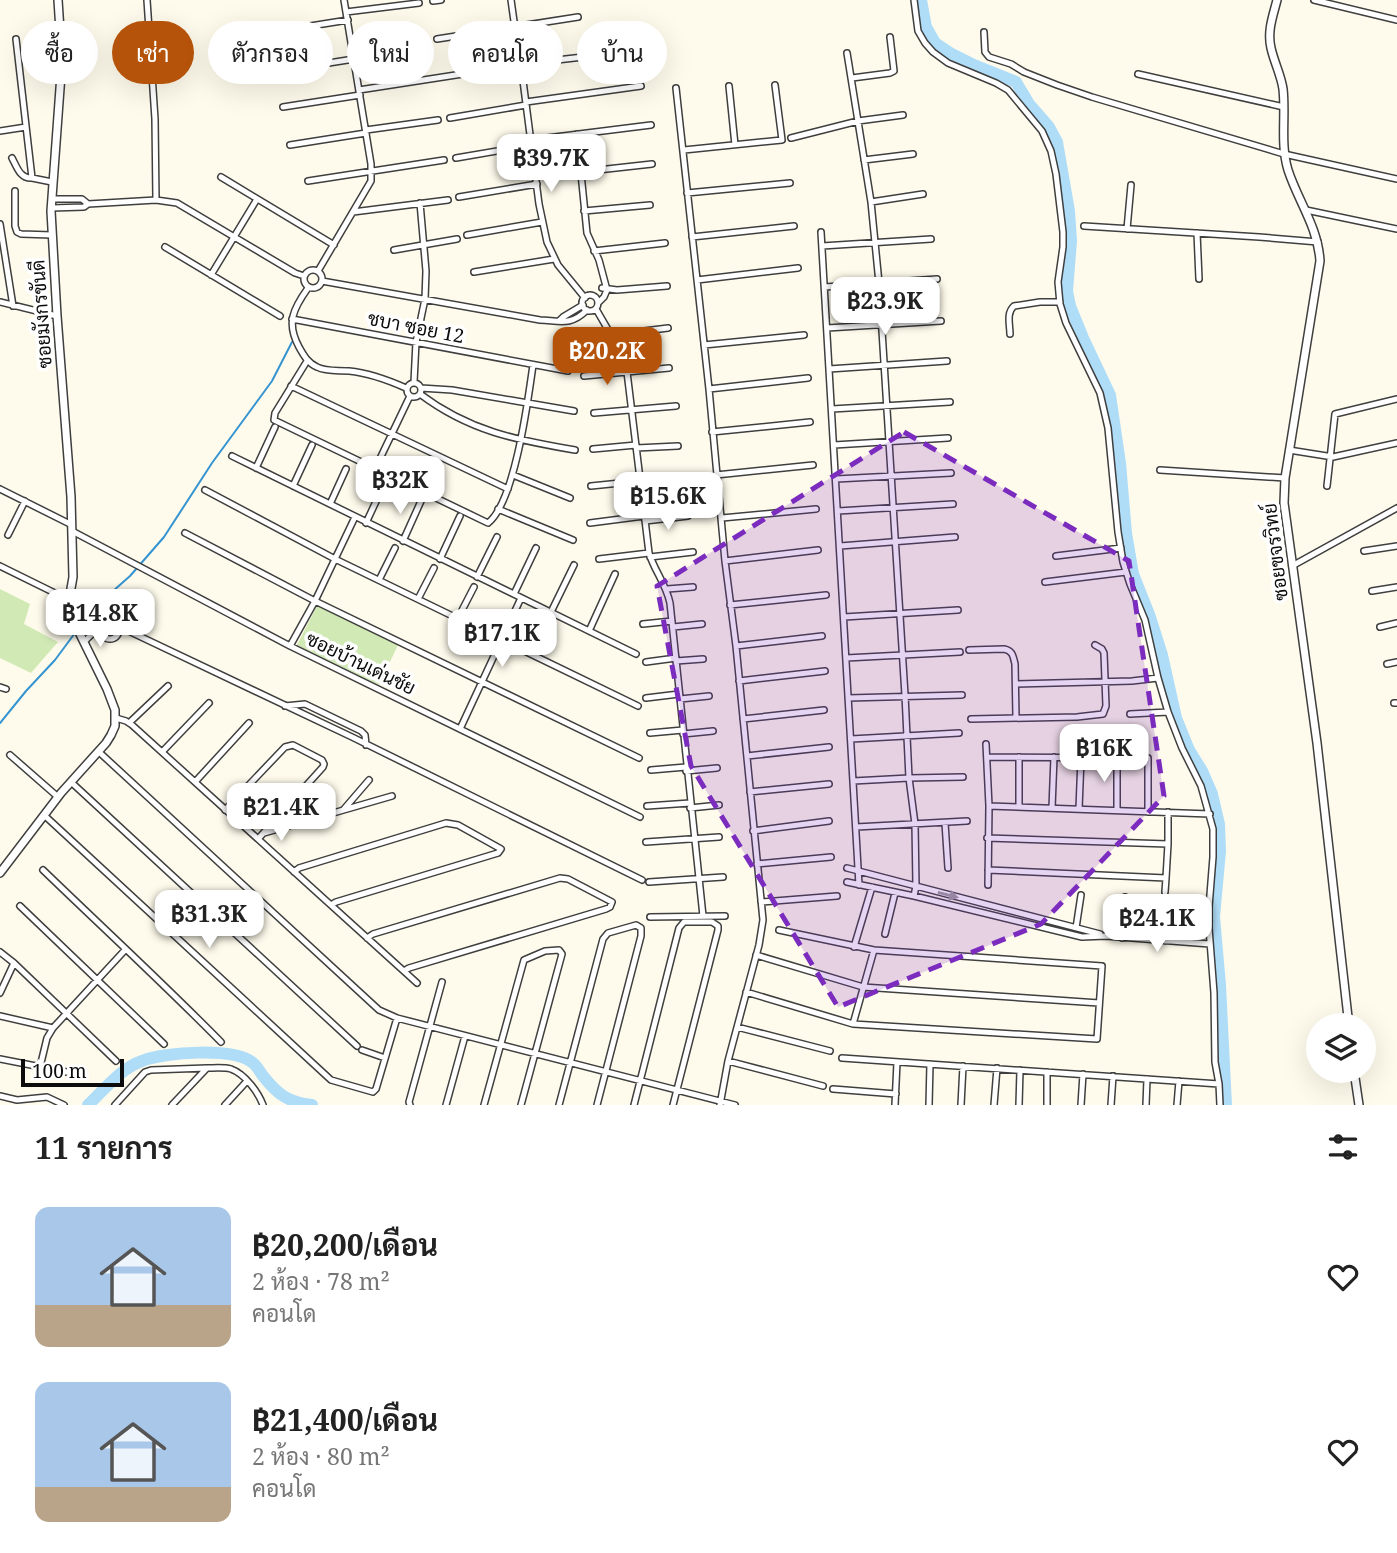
<!DOCTYPE html>
<html lang="th">
<head>
<meta charset="utf-8">
<style>
  body { margin:0; font-family:"Noto Serif",Sarabun,serif; background:#f6f6f6; color:#222; height:100vh; display:flex; flex-direction:column; font-size:26px; white-space:nowrap }
  * { box-sizing:border-box; margin:0 }
  p { font-size:23px; color:#767676 }
  .icon { flex:none; width:38px; height:38px; fill:none; stroke:currentColor; stroke-width:2; stroke-linecap:round; stroke-linejoin:round }
  .map { position:relative; height:1105px; overflow:hidden }
  .side { display:flex; flex-direction:column; background:#fff; flex:1 }
  .side>* { flex:none }
  .hud { position:absolute; left:21px; top:21px; width:700px; height:63px; display:flex; gap:14px }
  .buttons { position:absolute; left:1306px; top:1013px; display:grid; gap:14px }
  .buttons a { display:grid; place-items:center; width:70px; height:70px; border-radius:50%; background:#fff; box-shadow:0 7px 28px #0002; font-size:35px }
  .scale { position:absolute; left:21px; bottom:18px; width:103px; box-sizing:border-box; padding-left:7px; border:4px solid #0c0c0c; border-top:0; font-size:19px; line-height:24px; white-space:nowrap; color:#0c0c0c; -webkit-text-stroke:5px #fff; paint-order:stroke }
  .price { position:absolute; translate:-50% -60px; padding:0 16px; border-radius:14px; background:#fff; color:#222; font-size:23px; line-height:46px; filter:drop-shadow(0 2px 4px #0008) }
  .price::after { content:''; position:absolute; left:50%; top:42px; width:21px; height:16px; margin-left:-10px; background:inherit; clip-path:polygon(0 0,100% 0,50% 100%) }
  .price.current { background:#b45309; color:#fff }
  ul { padding:0; list-style:none }
  li { display:flex; align-items:center; gap:21px; height:175px; padding:0 35px }
  li span { display:grid; place-items:center; flex:none; width:196px; height:140px; border-radius:14px; color:#555 }
  li>.icon { margin-inline-start:auto }
  span .icon { width:84px; height:84px; fill:#fffc; stroke-width:1 }
  li b { font-size:30px }
  h2 { display:flex; justify-content:space-between; align-items:center; height:84px; padding:0 35px; font-size:30px }
  .pill { padding:0 24px; border-radius:32px; background:#fff; box-shadow:0 7px 28px #0002; font-size:24px; line-height:63px }
  .pill.current { background:#b45309; color:#fff }
  .map>svg:first-child { display:block }
</style>
</head>
<body>
<div class="map">
<svg width="1397" height="1105" viewBox="0 0 1397 1105">
  <rect width="100%" height="100%" fill="#fffbec"/>
  <path fill="#d1eab5" d="M0,589L30,604L24,624L58,642L31,673L0,658Z
    M317,606L398,645L379,685L297,645Z"/>
  <g fill="none" stroke-linecap="round" stroke-linejoin="round">
    <path stroke="#3494d1" stroke-width="2" d="M80,626L104,599L130,576L164,537L212,463L272,381L292,342
      M0,723L26,691L55,660L75,633"/>
    <path stroke="#afddf8" stroke-width="12" d="M921,0L926,27L935,43L950,53L974,65L1016,82L1029,104L1049,127L1057,142L1069,211L1071,241L1067,291L1070,306L1083,338L1110,395L1120,463L1126,533L1133,574L1150,617L1162,655L1176,718L1189,750L1202,771L1212,794L1219,824L1220,851L1214,917L1220,985L1226,1105
      M88,1105C104,1090 121,1068 142,1061C164,1052 234,1047 253,1063C257,1066 260,1072 263,1076C278,1095 288,1102 312,1105"/>
    <g stroke="#3f3f3f" stroke-width="8">
      <path id="minor" d="M147,0L155,119L156,200
        M511,0L519,57
        M914,0L918,31L925,43L933,52L948,63L996,83L1008,90L1042,131L1051,151L1056,174L1063,232V247L1058,282L1060,304L1066,323L1100,393L1108,428L1118,532L1123,562L1130,584L1145,620L1158,678L1168,712L1182,748L1201,786L1213,829V857L1209,907V928L1214,993L1215,1062L1219,1084L1220,1105
        M1314,0L1397,20
        M433,1L441,0
        M346,12L419,3
        M279,31L348,20
        M984,32L985,52L989,57L1011,64L1024,72L1057,85L1092,97L1284,154L1397,179
        M16,39L32,178L52,182
        M437,39L578,17
        M353,51L424,40
        M847,53L871,202L879,283L905,695L909,778L915,824L916,886L914,896
        M515 65a8 8 0 1 1 16 0a8 8 0 1 1-16 0Z
        M531,63L583,57
        M278,71L354,59
        M522,73L539,204L547,242L558,265L585,298
        M1138,74L1284,107
        M852,78L890,73L894,71L890,37
        M729,86L735,145
        M676,88L709,389L725,561L736,646L763,920L759,945L728,1061L720,1105
        M359,90L514,66
        M526,102L641,86
        M283,107L360,95
        M450,118L526,105
        M366,130L438,120
        M0,131L26,127
        M577,134L587,233L599,260L607,290L604,297L598,303
        M791,138L858,121L903,115
        M531,140L651,125
        M290,145L366,133
        M684,150L782,140L775,85
        M12,158C17,167 20,179 32,178
        M456,158L532,145
        M864,160L913,154
        M580,172L652,164
        M221,177L334,245
        M308,181L444,160
        M15,191V226L17,232L21,234L52,235
        M687,193L790,183
        M459,197L537,184
        M52,199H82L88,204
        M871,202L923,194
        M51,208L84,207L88,204L156,200L177,203L295,273L304,276
        M1306,210L1397,229
        M584,211L650,205
        M353,212L448,200
        M0,224L13,306
        M1084,226L1259,237L1318,242
        M1127,229L1131,185
        M821,232L859,885
        M1197,233L1199,279
        M467,235L542,222
        M692,237L794,226
        M822,246L931,239
        M165,247L280,316
        M394,250L457,239
        M594,251L665,243
        M304 279a9 9 0 1 1 18 0a9 9 0 1 1-18 0Z
        M318,271L371,181V164L344,0
        M474,272L554,259
        M211,275L257,199
        M697,280L798,268
        M322,281L540,320C561,321 571,326 587,310
        M825,287L937,279
        M308,288C293,309 286,323 299,347C304,356 308,363 317,367C327,372 338,370 349,371C369,373 388,380 406,388
        M602,288L617,290L667,286
        M582 303a8 8 0 1 1 16 0a8 8 0 1 1-16 0Z
        M0,302L57,316
        M596,309L614,340L627,372L649,553C654,570 666,584 670,603L703,916
        M292,319L568,371
        M559,321L563,317L583,305
        M827,328L941,321
        M1010,334C1010,325 1006,313 1014,306L1040,302H1060
        M612,335L668,328
        M704,345L804,335
        M307,361L275,413L274,420L488,523C515,502 528,400 533,365
        M829,369L947,361
        M584,376L669,368
        M414,382L416,342L425,299L426,271L420,203
        M407 390a7 7 0 1 1 14 0a7 7 0 1 1-14 0Z
        M291,386L508,489
        M421,388L452,390L574,411
        M709,389L808,378
        M420,394C469,431 516,440 575,450
        M832,409L950,402
        M594,413L676,406
        M712,432L810,422
        M834,445L948,438
        M636,448L678,446
        M593,449L636,445
        M1289,450L1333,457L1397,443
        M232,456L636,654
        M256,468L275,427
        M375,469L410,396
        M1160,470L1285,478
        M513,475L570,498
        M716,475L813,465
        M836,479L951,473
        M293,486L312,445
        M591,486L640,481
        M641,486L685,482
        M1327,486L1335,414L1397,399
        M0,489L72,525
        M205,490L335,559L638,706
        M330,504L346,469
        M498,509L573,540
        M838,511L953,504
        M722,518L816,509
        M645,521L688,516
        M366,523L386,480
        M590,523L644,516
        M72,531L290,646L640,817
        M185,533L315,601L639,758
        M8,535L25,501
        M403,541L421,501
        M840,546L955,537
        M1364,551L1397,546
        M1056,556L1121,548
        M650,557L693,552
        M440,559L460,516
        M599,559L649,553
        M725,561L818,550
        M0,566L69,600
        M1292,566L1397,508
        M477,577L497,537
        M379,580L395,548
        M1045,582L1126,572
        M667,589L693,587
        M1372,591L1397,587
        M514,594L536,548
        M418,599L434,568
        M730,605L826,595
        M551,612L574,565
        M844,617L958,610
        M458,618L474,587
        M101 630a9 9 0 1 1 18 0a9 9 0 1 1-18 0Z
        M643,624L672,621
        M118,626L352,737L642,880
        M673,627L702,624
        M1380,627L1397,623
        M589,631L615,574
        M84,642L92,634L101,629
        M290,646L315,601L355,517
        M736,646L822,636
        M969,650L1004,649C1013,651 1013,656 1015,664L1016,717
        M846,658L960,652
        M676,661L703,659
        M646,662L676,658
        M1387,664L1397,662
        M739,681L825,671
        M1016,684L1132,681L1158,678
        M0,687L6,689
        M646,698L679,694
        M848,698L962,695
        M680,699L709,696
        M1394,703H1397
        M285,706L305,704L361,731L365,735L366,745
        M1130,714L1168,712
        M116,718L126,721L132,725L417,983
        M743,719L824,710
        M971,719L1077,717L1103,714L1106,706L1104,653L1102,649L1095,645
        M129,723L168,686
        M460,729L521,598
        M650,733L683,730
        M683,734L713,731
        M851,739L959,733
        M986,744L989,806
        M99,752L379,1010L397,1018L735,1105
        M162,752L209,703
        M10,755L58,797
        M747,756L829,747
        M987,757L1148,758V812
        M651,770L686,767
        M686,771L717,768
        M853,781L909,778L963,777
        M71,782L357,1046
        M195,782L249,723
        M750,792L829,784
        M647,806L690,803
        M1019,807V757
        M690,808L719,805
        M1052,808L1054,757
        M344,809L369,780
        M1079,809L1081,758
        M225,810L285,747L293,745L322,760L324,764L323,767L258,839
        M1117,810V758
        M44,815L331,1080L373,1092L376,1089L397,1018
        M945,823L948,868
        M856,827L967,821
        M753,831L829,821
        M264,833L392,796
        M987,838L1168,844
        M646,842L719,837
        M757,864L831,857
        M847,868L1100,934
        M43,870C102,927 163,983 221,1042
        M988,870L1166,878L1168,844V812
        M294,872L299,868L446,823L458,825L501,849L498,853L336,902L331,905
        M649,882L723,877
        M847,882L914,896L1082,937L1106,936L1210,944
        M988,885L989,806L1210,814
        M1165,892L1166,878
        M761,902L837,896
        M20,906L164,1044
        M650,917L725,916
        M1076,928L1081,895
        M885,934L895,893
        M367,938L373,934L560,878L568,879L612,902L610,907L606,909L409,968L404,971
        M1122,938L1125,897
        M1165,941L1168,898
        M854,947L872,887
        M0,952L14,963L116,1061
        M756,955L863,987L1099,1003
        M746,992L853,1024L1097,1039L1102,966L874,950L779,930
        M0,993L14,963
        M0,1016L53,1028
        M853,1024L874,950
        M737,1027L830,1051
        M362,1050L385,1058
        M842,1058L1219,1084
        M0,1059L82,1075
        M728,1061L823,1086
        M40,1067L47,1038L53,1028L125,950
        M1047,1072V1105
        M833,1089L896,1094
        M0,1096L17,1100L47,1097L64,1105
        M115,1105L145,1072L151,1070L207,1068
        M172,1105L207,1068C214,1068 224,1067 231,1069C245,1074 258,1092 263,1105
        M225,1105L247,1081
        M410,1105L409,1102L442,982
        M446,1105L465,1036
        M484,1105L524,960L545,951L559,950L562,954L521,1105
        M559,1105L603,939L608,933L636,925L641,928V936L597,1105
        M634,1105L679,928L684,922H712L718,926V930L673,1105
        M895,1105L897,1062
        M929,1105L930,1064
        M961,1105L963,1066
        M994,1105L997,1068
        M1019,1105L1020,1070
        M1081,1105L1083,1074
        M1111,1105L1113,1076
        M1146,1105L1147,1079
        M1177,1105L1179,1081"/>
    </g>
    <g stroke="#3f3f3f" stroke-width="10">
      <path id="tertiary" d="M1277,0C1273,16 1267,31 1271,48C1274,62 1281,75 1283,89C1286,116 1280,144 1288,170C1298,201 1318,227 1320,261L1285,478L1284,503L1317,743L1349,1026
        M0,873L61,793L106,743L111,735L115,726V710L107,689L75,624L69,600L73,577L71,497L57,316L51,211L62,61L58,0
        M1354,1071L1359,1105"/>
    </g>
    <use href="#minor" stroke="#fff" stroke-width="5"/>
    <use href="#tertiary" stroke="#fff" stroke-width="7"/>
  </g>
  <defs><path id="oneway-solid" d="M-6-.8H1V-3.2L6.5 0L1 3.2V.8H-6Z" transform="scale(1.75)"/></defs>
  <use fill="#9e9e9e" href="#oneway-solid" transform="translate(948 895) rotate(14)"/>
  <path fill="#7b2cbf" fill-opacity="0.2" stroke="#7b2cbf" stroke-width="5" stroke-dasharray="14 9" stroke-linejoin="round" d="M904,432L1129,561L1164,796L1041,924L838,1007L691,766L657,586Z"/>
  <g text-anchor="middle" dominant-baseline="central" stroke-width="7" stroke-linejoin="round" paint-order="stroke">
    <g font-size="19" fill="#0c0c0c" stroke="#fff">
      <text transform="translate(41 314) rotate(-94)">ซอยมังกรขันดี</text>
      <text transform="translate(416 327) rotate(11)">ชบา ซอย 12</text>
      <text transform="translate(1275 552) rotate(-97)">ซอยขจรวิทย์</text>
      <text transform="translate(361 663) rotate(26)">ซอยบ้านเด่นชัย</text>
    </g>
  </g>
</svg>
<div class="buttons">
<a><svg class="icon" aria-label="layers" viewBox="0 0 24 24"><path d="M12 4l9 5-9 5-9-5zM3 14l9 5 9-5"/></svg></a>
</div>
<div class="scale">100 m</div>
<b class="price" style="left:551px;top:194px">฿39.7K</b>
<b class="price" style="left:885px;top:337px">฿23.9K</b>
<b class="price current" style="left:607px;top:387px">฿20.2K</b>
<b class="price" style="left:400px;top:516px">฿32K</b>
<b class="price" style="left:668px;top:532px">฿15.6K</b>
<b class="price" style="left:100px;top:649px">฿14.8K</b>
<b class="price" style="left:502px;top:669px">฿17.1K</b>
<b class="price" style="left:1104px;top:784px">฿16K</b>
<b class="price" style="left:281px;top:843px">฿21.4K</b>
<b class="price" style="left:209px;top:950px">฿31.3K</b>
<b class="price" style="left:1157px;top:954px">฿24.1K</b>
<div class="hud">
<a class="pill">ซื้อ</a>
<a class="pill current">เช่า</a>
<a class="pill">ตัวกรอง</a>
<a class="pill">ใหม่</a>
<a class="pill">คอนโด</a>
<a class="pill">บ้าน</a>
</div>
</div>
<section class="side">
<h2>11 รายการ<svg class="icon" aria-label="filters" viewBox="0 0 24 24"><path d="M4 7h16M4 17h16"/><circle cx="9" cy="7" r="2"/><circle cx="15" cy="17" r="2"/></svg></h2>
<ul>
<li><span style="background:linear-gradient(#a9c7e8 70%,#b9a48a 0)"><svg class="icon" aria-label="home" viewBox="0 0 24 24"><path d="M3 11l9-7 9 7M6 9v11h12V9"/></svg></span><div><b>฿20,200/เดือน</b><p>2 ห้อง · 78 m²</p><p>คอนโด</p></div><svg class="icon" aria-label="heart" viewBox="0 0 24 24"><path d="M12 20l-8-8c-3-5 5-10 8-4 3-6 11-1 8 4z"/></svg></li>
<li><span style="background:linear-gradient(#a9c7e8 75%,#b9a48a 0)"><svg class="icon" aria-label="home" viewBox="0 0 24 24"><path d="M3 11l9-7 9 7M6 9v11h12V9"/></svg></span><div><b>฿21,400/เดือน</b><p>2 ห้อง · 80 m²</p><p>คอนโด</p></div><svg class="icon" aria-label="heart" viewBox="0 0 24 24"><path d="M12 20l-8-8c-3-5 5-10 8-4 3-6 11-1 8 4z"/></svg></li>
</ul>
</section>
</body>
</html>
